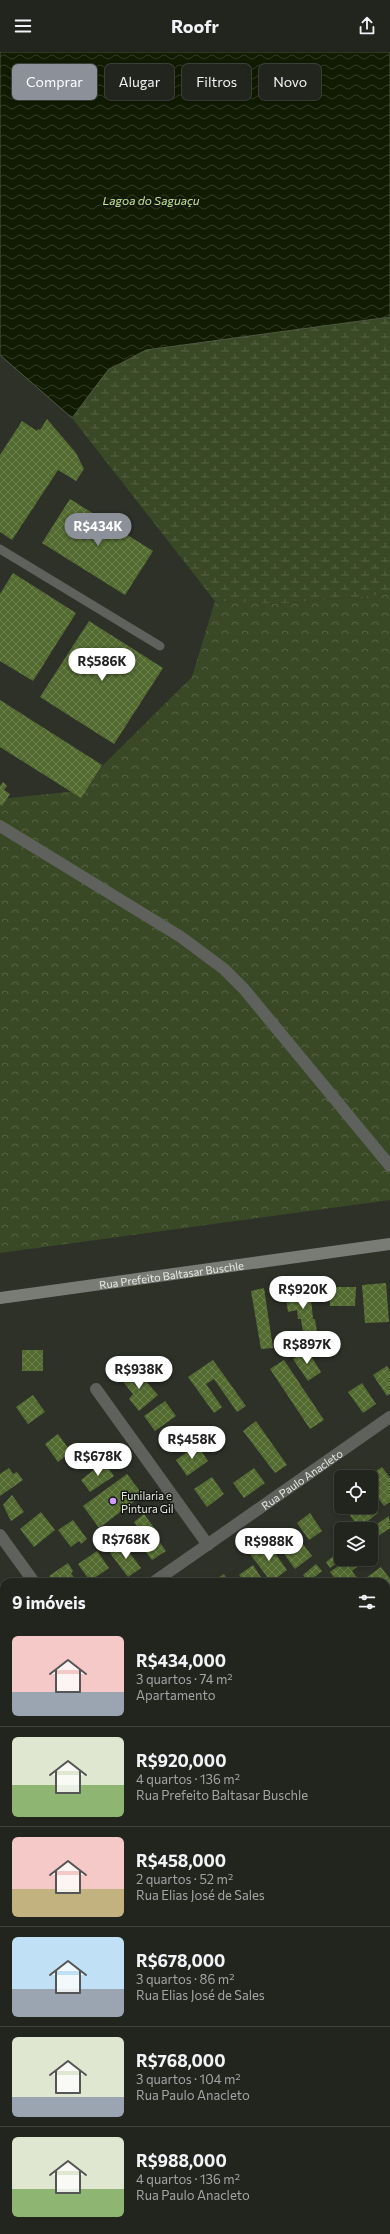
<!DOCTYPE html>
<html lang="pt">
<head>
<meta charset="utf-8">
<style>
  body { margin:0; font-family:Commissioner,sans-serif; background:#2e312b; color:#f1f3f6; height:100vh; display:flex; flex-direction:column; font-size:15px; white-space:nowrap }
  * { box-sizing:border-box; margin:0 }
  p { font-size:13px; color:#a2a5a4 }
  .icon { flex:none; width:22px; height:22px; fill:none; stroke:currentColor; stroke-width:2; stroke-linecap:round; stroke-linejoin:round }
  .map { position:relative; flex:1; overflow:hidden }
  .drawer { position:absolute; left:0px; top:1526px; width:390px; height:656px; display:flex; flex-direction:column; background:#22251e; border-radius:12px 12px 0 0; box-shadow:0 2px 6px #0003,0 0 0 1px #3f423c }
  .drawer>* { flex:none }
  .top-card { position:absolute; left:12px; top:12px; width:366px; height:36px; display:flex; gap:8px }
  .controls { position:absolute; left:334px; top:1418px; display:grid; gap:8px }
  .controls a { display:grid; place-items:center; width:44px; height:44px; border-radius:6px; background:#22251e; box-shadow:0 2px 6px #0003,0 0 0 1px #3f423c; font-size:20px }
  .price { position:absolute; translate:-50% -34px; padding:0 9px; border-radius:14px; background:#fff; color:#222; font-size:13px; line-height:26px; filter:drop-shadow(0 1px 2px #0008) }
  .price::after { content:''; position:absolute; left:50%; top:24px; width:12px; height:9px; margin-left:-6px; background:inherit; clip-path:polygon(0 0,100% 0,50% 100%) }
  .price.current { background:#8c9099; color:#fff }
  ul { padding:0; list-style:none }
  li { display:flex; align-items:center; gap:12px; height:100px; padding:0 12px }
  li+li { border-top:1px solid #3f423c }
  li span { display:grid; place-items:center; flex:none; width:112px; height:80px; border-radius:6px; color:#555 }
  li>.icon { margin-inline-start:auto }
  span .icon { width:48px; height:48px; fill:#fffc; stroke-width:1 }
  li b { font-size:17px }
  h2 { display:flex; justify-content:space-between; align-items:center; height:48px; padding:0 12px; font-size:17px }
  .pill { padding:0 14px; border-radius:6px; background:#22251e; box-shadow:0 2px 6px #0003,0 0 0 1px #3f423c; font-size:14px; line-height:36px }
  .pill.current { background:#8c9099; color:#fff }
  header { display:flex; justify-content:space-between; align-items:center; height:52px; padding:0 12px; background:#22251e; font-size:18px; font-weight:700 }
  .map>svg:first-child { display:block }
</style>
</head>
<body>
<header><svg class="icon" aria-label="menu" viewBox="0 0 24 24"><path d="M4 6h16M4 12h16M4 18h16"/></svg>Roofr<svg class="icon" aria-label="share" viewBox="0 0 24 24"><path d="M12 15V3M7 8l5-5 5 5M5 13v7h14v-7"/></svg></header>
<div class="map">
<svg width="390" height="2182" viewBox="0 0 390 2182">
  <defs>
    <pattern id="forest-crowns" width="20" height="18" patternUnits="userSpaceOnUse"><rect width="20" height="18" fill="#3a4925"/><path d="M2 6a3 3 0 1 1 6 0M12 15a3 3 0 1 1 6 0" fill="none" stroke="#566344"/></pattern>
    <pattern id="wetland-marsh" width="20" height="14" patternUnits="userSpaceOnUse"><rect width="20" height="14" fill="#3a4925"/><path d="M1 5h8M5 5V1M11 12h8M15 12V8" fill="none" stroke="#566344"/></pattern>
    <pattern id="water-waves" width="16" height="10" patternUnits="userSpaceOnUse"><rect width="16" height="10" fill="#101b00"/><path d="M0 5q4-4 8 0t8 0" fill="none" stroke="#333c25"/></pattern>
    <pattern id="building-cross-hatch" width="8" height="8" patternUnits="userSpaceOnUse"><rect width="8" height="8" fill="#536b30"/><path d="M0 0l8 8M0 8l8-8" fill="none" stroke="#6c804e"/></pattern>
  </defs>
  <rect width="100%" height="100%" fill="#2d3128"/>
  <path fill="url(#forest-crowns)" d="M390,542V1148L0,1201V747L77,739L192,625L215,549L277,552Z
    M0,1654L4,1660V2035L0,2029Z
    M109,2178H377L380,2182H112Z"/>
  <path fill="url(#wetland-marsh)" d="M390,265V542L277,552L215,549L72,366L108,317L146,298Z"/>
  <path fill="url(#water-waves)" stroke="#505944" d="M0,0H390V265L146,298L108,318L72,366L0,303Z"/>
  <path fill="url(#building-cross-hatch)" d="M47,367L76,401L84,417L76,429L58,418L12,488L0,480V403L22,369L37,379L38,377L40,378Z
    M70,447L153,499L125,543L42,491Z
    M13,521L76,561L33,629L0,609V542Z
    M89,569L163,616L114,692L40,645Z
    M0,648L102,713L81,746L0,695Z
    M3,730L7,734L4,738L10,742L2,754L0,752V734Z
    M386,1231L389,1270L365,1271L362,1233Z
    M310,1235L313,1267H315L318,1286L304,1288L301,1267H298L297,1258L288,1260L285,1239Z
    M330,1235H356L355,1254H330Z
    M264,1236L273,1296L261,1297L251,1239Z
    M22,1298H43V1319H22Z
    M307,1298L321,1320L308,1329L293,1307Z
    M213,1308L246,1354L237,1360L214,1327L206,1332L222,1355L214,1361L188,1325Z
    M284,1308L324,1368L310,1377L270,1317Z
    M387,1314L390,1319V1342L387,1344L373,1323Z
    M134,1316L158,1343L139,1359L129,1347L133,1342L124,1331L129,1326L126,1322Z
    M362,1331L376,1352L363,1361L348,1340Z
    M33,1343L45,1360L28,1372L16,1355Z
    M165,1349L176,1364L155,1379L144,1364Z
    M256,1369L287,1413L275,1421L243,1379Z
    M58,1382L71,1400L58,1410L45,1392Z
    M197,1393L208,1409L187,1424L176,1408Z
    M104,1410L114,1424L90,1440L81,1428Z
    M382,1415L390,1426V1450L384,1454L371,1436V1425H367Z
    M9,1416L13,1422L17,1420L23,1428L0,1444V1422Z
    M254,1416L265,1431L244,1446L233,1431Z
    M127,1422L143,1443L99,1476L83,1454Z
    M212,1425L224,1442L207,1455L194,1437Z
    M12,1443L24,1460L11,1469L3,1453Z
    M371,1448L378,1461L359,1476L344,1455H371Z
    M41,1460L55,1478L34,1495L20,1477Z
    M310,1461L322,1479L309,1488L297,1471Z
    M144,1462L158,1481L148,1488L134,1470Z
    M389,1464L390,1476L374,1487L371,1482V1476Z
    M73,1468L87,1487L81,1492L79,1489L71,1495L58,1478Z
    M291,1476L312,1504L295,1517L274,1488Z
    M156,1485L166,1499L152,1508L142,1495Z
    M267,1490L287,1518L271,1530L250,1502Z
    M123,1492L141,1516L128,1525L110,1501Z
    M341,1498V1508L330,1516L326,1510Z
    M97,1499L109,1516L90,1529L78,1512Z
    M351,1507L357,1515L352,1519L360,1530H338L330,1520L345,1509Z
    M68,1511L73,1519L71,1521L77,1530H53L49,1524Z
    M316,1512L322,1519L308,1530L303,1523Z
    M253,1513L264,1530H245L239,1523Z
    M381,1515L390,1527V1545L386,1548V1530L363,1528Z
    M224,1522L229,1530H207L214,1526L215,1528Z
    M0,1549L4,1555V1572L0,1574Z
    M4,1592V1616L0,1619V1595Z
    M386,1614L390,1620V1641L387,1644Z
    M390,1664V1681L386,1683V1667Z
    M390,1714V1741L386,1735V1717Z
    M390,1864V1881L386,1884V1867Z
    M390,1922V1943L386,1937V1925Z
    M390,2015V2096L386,2099V2018Z
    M0,2050L4,2055V2081L0,2084Z
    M4,2089V2110L0,2104V2092Z
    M386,2121L390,2126V2137L387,2139Z
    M77,2178H109L111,2180L108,2182H80Z"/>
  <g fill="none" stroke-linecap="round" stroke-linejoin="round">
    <path stroke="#5f615c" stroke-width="9" d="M0,497L160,594"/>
    <g stroke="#5f615c" stroke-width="12">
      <path d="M0,774L181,885L224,917L244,937L390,1114"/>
      <path d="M96,1337L208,1493"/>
      <path d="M0,1483L34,1530"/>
      <path id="s1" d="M154,1530L390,1365"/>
      <path d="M386,1573L390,1571"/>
      <path d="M386,1777L390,1774"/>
      <path d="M386,1982L390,1979"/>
      <path d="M0,2142L4,2147"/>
      <path d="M26,2178L29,2182"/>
    </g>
    <path stroke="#797c75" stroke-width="12" id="s2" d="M0,1246L390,1192"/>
  </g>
  <circle fill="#d19dfe" stroke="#161814" stroke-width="1.5" cx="113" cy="1449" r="4"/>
  <g text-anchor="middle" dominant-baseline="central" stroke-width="3" stroke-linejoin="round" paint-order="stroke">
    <g font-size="11" fill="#e7eae4" stroke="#161814">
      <text stroke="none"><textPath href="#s2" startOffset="173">Rua Prefeito Baltasar Buschle</textPath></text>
      <text stroke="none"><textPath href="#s1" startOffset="180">Rua Paulo Anacleto</textPath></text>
    </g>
    <g font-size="11" fill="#e7eae4" stroke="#161814" text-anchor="start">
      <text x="121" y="1443">Funilaria e<tspan x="121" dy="13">Pintura Gil</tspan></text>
    </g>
    <g font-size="12" font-style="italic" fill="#c2e891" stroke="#161814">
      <text x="151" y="148">Lagoa do Saguaçu</text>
    </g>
  </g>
</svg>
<div class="controls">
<a><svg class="icon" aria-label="locate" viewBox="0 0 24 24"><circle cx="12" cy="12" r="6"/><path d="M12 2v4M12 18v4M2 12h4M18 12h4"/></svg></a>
<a><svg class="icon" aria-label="layers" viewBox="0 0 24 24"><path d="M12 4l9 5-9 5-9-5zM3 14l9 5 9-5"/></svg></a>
</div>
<b class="price current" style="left:98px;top:495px">R$434K</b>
<b class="price" style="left:102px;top:630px">R$586K</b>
<b class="price" style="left:303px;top:1258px">R$920K</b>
<b class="price" style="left:307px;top:1313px">R$897K</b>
<b class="price" style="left:139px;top:1338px">R$938K</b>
<b class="price" style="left:192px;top:1408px">R$458K</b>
<b class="price" style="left:98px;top:1425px">R$678K</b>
<b class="price" style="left:126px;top:1508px">R$768K</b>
<b class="price" style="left:269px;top:1510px">R$988K</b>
<div class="top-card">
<a class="pill current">Comprar</a>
<a class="pill">Alugar</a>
<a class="pill">Filtros</a>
<a class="pill">Novo</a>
</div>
<section class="drawer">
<h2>9 imóveis<svg class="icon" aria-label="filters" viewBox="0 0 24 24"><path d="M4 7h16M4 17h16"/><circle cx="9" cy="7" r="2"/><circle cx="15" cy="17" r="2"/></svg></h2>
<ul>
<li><span style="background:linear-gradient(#f6c9c9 70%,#9aa5b1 0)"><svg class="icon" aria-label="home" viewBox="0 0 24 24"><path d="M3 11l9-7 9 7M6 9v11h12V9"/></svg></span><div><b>R$434,000</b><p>3 quartos · 74 m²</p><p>Apartamento</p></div></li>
<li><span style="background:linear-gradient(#dfe7d0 60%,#8fb573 0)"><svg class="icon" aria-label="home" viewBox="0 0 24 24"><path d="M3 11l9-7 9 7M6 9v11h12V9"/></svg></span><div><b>R$920,000</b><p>4 quartos · 136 m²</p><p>Rua Prefeito Baltasar Buschle</p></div></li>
<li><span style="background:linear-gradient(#f6c9c9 65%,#c2b280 0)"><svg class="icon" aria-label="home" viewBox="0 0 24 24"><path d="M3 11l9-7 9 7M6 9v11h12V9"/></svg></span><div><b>R$458,000</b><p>2 quartos · 52 m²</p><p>Rua Elias José de Sales</p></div></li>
<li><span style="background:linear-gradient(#bfe0f5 65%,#9aa5b1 0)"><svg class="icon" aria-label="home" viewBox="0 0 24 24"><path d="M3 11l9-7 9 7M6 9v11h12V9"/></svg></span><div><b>R$678,000</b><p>3 quartos · 86 m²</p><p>Rua Elias José de Sales</p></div></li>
<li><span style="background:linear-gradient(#dfe7d0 75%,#9aa5b1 0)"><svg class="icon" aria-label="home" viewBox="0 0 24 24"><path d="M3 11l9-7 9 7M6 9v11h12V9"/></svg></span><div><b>R$768,000</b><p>3 quartos · 104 m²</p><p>Rua Paulo Anacleto</p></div></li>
<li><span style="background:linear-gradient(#dfe7d0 65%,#8fb573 0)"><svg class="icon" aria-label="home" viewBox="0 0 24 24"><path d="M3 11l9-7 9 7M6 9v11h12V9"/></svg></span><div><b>R$988,000</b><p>4 quartos · 136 m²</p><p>Rua Paulo Anacleto</p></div></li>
</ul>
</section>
</div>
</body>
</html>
